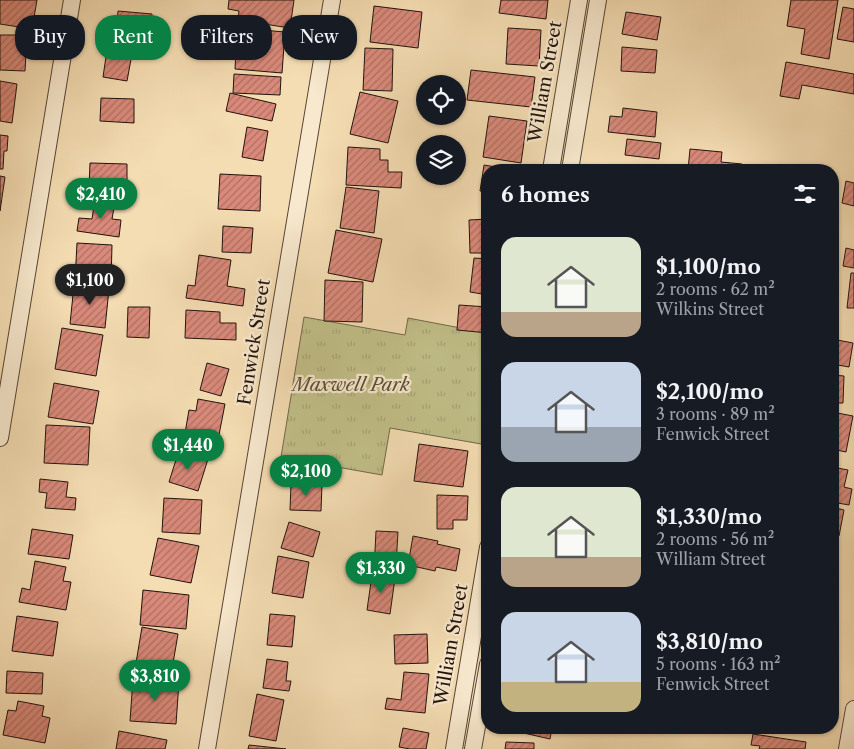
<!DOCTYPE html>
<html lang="en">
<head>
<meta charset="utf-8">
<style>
  body { margin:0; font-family:"Libre Caslon Text",serif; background:#242831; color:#f1f3f6; height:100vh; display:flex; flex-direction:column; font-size:19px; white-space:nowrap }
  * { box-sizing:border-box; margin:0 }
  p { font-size:16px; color:#9ea1a6 }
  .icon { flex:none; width:28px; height:28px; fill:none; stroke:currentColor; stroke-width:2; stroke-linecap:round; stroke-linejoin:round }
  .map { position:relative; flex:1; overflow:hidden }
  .drawer { position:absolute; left:481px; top:164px; width:358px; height:570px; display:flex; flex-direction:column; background:#171b24; border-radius:20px; box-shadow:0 1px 4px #0004 }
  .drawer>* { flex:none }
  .guide { position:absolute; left:15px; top:15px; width:391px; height:45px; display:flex; gap:10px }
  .buttons { position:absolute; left:416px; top:75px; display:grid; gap:10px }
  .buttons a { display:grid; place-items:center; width:50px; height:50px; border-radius:50%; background:#171b24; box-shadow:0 1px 4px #0004; font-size:25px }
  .price { position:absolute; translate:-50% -42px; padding:0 11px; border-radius:18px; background:#0b8043; color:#fff; font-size:16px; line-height:32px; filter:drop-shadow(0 1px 2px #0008) }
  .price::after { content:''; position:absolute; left:50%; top:30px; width:15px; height:11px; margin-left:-8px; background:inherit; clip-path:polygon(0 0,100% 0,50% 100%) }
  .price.current { background:#222; color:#fff }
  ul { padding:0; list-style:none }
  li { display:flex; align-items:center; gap:15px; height:125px; padding:0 20px }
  li span { display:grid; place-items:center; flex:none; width:140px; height:100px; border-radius:15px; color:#555 }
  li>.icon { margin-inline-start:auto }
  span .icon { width:60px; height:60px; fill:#fffc; stroke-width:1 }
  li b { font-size:21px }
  h2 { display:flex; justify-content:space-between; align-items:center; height:60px; padding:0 20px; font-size:21px }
  .pill { padding:0 18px; border-radius:20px; background:#171b24; box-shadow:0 1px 4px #0004; font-size:18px; line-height:45px }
  .pill.current { background:#0b8043; color:#fff }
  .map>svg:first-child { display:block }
</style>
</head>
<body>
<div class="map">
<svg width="854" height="749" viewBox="0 0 854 749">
  <defs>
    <pattern id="park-tufts" width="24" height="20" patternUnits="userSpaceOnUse" patternTransform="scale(1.25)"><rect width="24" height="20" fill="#c1bf89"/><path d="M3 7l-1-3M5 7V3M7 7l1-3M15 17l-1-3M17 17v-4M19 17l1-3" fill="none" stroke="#a6a375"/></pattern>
    <pattern id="building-hatch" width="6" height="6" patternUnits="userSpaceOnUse" patternTransform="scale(1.25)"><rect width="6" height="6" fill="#da8a7b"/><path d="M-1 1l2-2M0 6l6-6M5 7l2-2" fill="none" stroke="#b06f63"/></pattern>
  </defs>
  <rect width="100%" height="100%" fill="#f5ddb3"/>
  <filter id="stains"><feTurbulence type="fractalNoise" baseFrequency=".004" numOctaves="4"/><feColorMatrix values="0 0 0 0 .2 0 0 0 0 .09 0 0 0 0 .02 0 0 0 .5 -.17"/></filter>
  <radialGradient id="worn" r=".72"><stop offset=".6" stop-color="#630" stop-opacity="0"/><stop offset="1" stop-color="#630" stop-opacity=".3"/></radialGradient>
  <path fill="url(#park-tufts)" stroke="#72684a" d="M304,317L405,335L408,318L487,333V445L390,428L382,475L281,457Z"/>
  <path fill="url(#building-hatch)" stroke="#22120c" d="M0,0H37L32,29L0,24Z
    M229,0H294L290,28L238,20L239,11L228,9Z
    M501,0H548L546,19L499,13Z
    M791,0H838L829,59L801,54L805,29L787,26Z
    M374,6L422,12L418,48L370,42Z
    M843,7L854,9V42L837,39Z
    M118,11L152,14L151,30H155L153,51L115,48Z
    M626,12L661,17L657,40L622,34Z
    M508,28L541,30L539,66L506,64Z
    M250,29L285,32L282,73L235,69L236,50L248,51Z
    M0,35H27L25,71L0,70Z
    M622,47L657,50L655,73L621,71Z
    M365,48L393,49L392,91L363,90Z
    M107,50L132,54L127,81L103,77Z
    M786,62L854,74V94L802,85L799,99L780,96Z
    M471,70L535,77L531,107L467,100Z
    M234,74L281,77L280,95L233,93Z
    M0,81L17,84L12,123L0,121Z
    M360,92L398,101L388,143L350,134Z
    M230,93L276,104L272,121L226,111Z
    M101,98L134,99V123L100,121Z
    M623,108L657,112L655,137L608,132L610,116L622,117Z
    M489,116L527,121L521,163L483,157Z
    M247,127L268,131L263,161L242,157Z
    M0,135L8,136L7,151H4L3,169H0Z
    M627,139L661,143L659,159L625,155Z
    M348,147L380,149V160H388V172H402L401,188L346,185Z
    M690,149L722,152L721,162L742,164L741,170H688Z
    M90,163L127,164V190L89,189Z
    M484,165L515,170H488V192L480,191Z
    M220,174L261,176L260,211L218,209Z
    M832,175H835L833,200H832Z
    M0,176L5,177L0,211Z
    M846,181L854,183V206L842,203Z
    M346,187L379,191L374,233L340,228Z
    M95,199L115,202L112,219L121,220L119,237L77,231L79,218L92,219Z
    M488,219V253H470L469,220Z
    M223,226L253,228L251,253L222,252Z
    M336,230L382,239L373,282L328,273Z
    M77,243L112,245L111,283L75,281Z
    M846,248L854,250V268L843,266Z
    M199,255L231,260L227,286L245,289L243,306L186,298L188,285L195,286Z
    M474,258L488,259V295L470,292Z
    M851,273H854V308H847Z
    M325,280L363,282L362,322L324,321Z
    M74,285L109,289L105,328L70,324Z
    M459,305L488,307V333L457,330Z
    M128,307H150L149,338L127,337Z
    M186,310L220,312V323H236V340L185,338Z
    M62,328L103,335L96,376L55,369Z
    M832,339L853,343L849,367L832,364Z
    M207,363L229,369L221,396L200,390Z
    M832,375L844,376L843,403H832Z
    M54,383L99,391L93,424L48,417Z
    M198,399L225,404L217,445L184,439L189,410L196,411Z
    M832,412L853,416L846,452L832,449Z
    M46,425L90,427L88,465L44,463Z
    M419,444L468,451L463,487L414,481Z
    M179,450L208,459L198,491L169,482Z
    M832,467L848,470L844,487L852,489L849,505L832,502Z
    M40,479L68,482L66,497L76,498L75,510L45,508L47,493L39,492Z
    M291,484H322L321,511L290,510Z
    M437,495L468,496L467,520H453V529H437Z
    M164,498L202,500L200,534L162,532Z
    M832,507L844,510L839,536L832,535Z
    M289,522L320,532L313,557L281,548Z
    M32,529L73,535L69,559L28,554Z
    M376,531L398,532L396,566L385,565V572L374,571Z
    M413,536L438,541L437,544L460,549L456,571L436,567L435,571L408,565Z
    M158,538L199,546L191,583L150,575Z
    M278,556L309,562L303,598L272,593Z
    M35,561L66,567L63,581L71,582L66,610L19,602L22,588L30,590Z
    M372,575L395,578L390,614L367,610Z
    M143,590L189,595L186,629L140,625Z
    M270,614L295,616L292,647L267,645Z
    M17,616L58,622L53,656L12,651Z
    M142,627L178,634L171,675L135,669Z
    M427,634L428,663L395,664L394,635Z
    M267,659L288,662L286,681H291L289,691L263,688Z
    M7,671L43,673L42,694L6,693Z
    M404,672L429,674L425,713L385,709L387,698L401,700Z
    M133,679L179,682L176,724L130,721Z
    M257,694L284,700L276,741L249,736Z
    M18,701L44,706L42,716L50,718L45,743L3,735L8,710L16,711Z
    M403,728L429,733L426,749H410L399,747Z
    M507,728H552L550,739L506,729Z
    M119,731L167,740L165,749H116Z
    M753,734L806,742L805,749H759L760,746L751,745Z
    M506,742L534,743V749H505Z
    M249,745L286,749H248Z"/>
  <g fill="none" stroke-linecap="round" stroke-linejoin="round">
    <g stroke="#574536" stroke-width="18">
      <path id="minor" d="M551,170L579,0
        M570,170L598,0
        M0,438L72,0
        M207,749L332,0
        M454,749L488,547
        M473,749L488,664
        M847,749L854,709"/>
    </g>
    <use href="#minor" stroke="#f8e9ce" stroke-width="16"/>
  </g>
  <g text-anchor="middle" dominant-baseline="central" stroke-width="4.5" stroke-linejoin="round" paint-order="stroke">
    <g font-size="18" fill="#22120c" stroke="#f8e9ce">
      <text transform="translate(545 82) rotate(-80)">William Street</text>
      <text transform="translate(254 342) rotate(-81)">Fenwick Street</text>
      <text transform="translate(451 645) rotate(-80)">William Street</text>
    </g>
    <g font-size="18" font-style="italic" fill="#5a4f38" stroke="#f8e9ce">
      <text x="351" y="385">Maxwell Park</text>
    </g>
  </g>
  <rect width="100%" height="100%" filter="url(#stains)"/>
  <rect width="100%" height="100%" fill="url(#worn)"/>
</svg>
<div class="buttons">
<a><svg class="icon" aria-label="locate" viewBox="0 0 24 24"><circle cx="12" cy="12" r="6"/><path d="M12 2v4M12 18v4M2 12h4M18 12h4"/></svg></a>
<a><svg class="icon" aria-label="layers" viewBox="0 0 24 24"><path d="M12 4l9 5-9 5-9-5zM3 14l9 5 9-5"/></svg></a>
</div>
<b class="price" style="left:101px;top:220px">$2,410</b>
<b class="price current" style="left:90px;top:306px">$1,100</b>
<b class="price" style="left:188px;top:471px">$1,440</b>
<b class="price" style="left:306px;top:497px">$2,100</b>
<b class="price" style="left:381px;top:594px">$1,330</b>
<b class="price" style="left:155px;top:702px">$3,810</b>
<div class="guide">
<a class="pill">Buy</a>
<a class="pill current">Rent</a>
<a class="pill">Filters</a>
<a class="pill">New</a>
</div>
<section class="drawer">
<h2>6 homes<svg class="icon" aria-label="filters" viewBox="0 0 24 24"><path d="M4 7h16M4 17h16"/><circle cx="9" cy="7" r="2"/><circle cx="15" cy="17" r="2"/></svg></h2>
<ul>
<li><span style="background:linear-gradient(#dfe7d0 75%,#b9a48a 0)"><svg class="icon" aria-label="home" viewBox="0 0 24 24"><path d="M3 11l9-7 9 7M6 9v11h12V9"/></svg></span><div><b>$1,100/mo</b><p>2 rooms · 62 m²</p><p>Wilkins Street</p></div></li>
<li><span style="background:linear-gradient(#c9d6e8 65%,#9aa5b1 0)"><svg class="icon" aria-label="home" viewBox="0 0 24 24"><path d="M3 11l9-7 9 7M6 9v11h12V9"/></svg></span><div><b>$2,100/mo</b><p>3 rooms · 89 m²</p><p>Fenwick Street</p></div></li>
<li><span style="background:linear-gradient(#dfe7d0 70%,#b9a48a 0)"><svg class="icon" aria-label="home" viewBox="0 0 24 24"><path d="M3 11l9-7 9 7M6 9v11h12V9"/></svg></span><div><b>$1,330/mo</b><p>2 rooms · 56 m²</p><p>William Street</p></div></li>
<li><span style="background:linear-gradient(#c9d6e8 70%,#c2b280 0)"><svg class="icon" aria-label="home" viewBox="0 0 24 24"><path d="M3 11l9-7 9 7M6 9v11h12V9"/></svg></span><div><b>$3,810/mo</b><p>5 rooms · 163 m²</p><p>Fenwick Street</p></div></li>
</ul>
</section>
</div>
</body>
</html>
